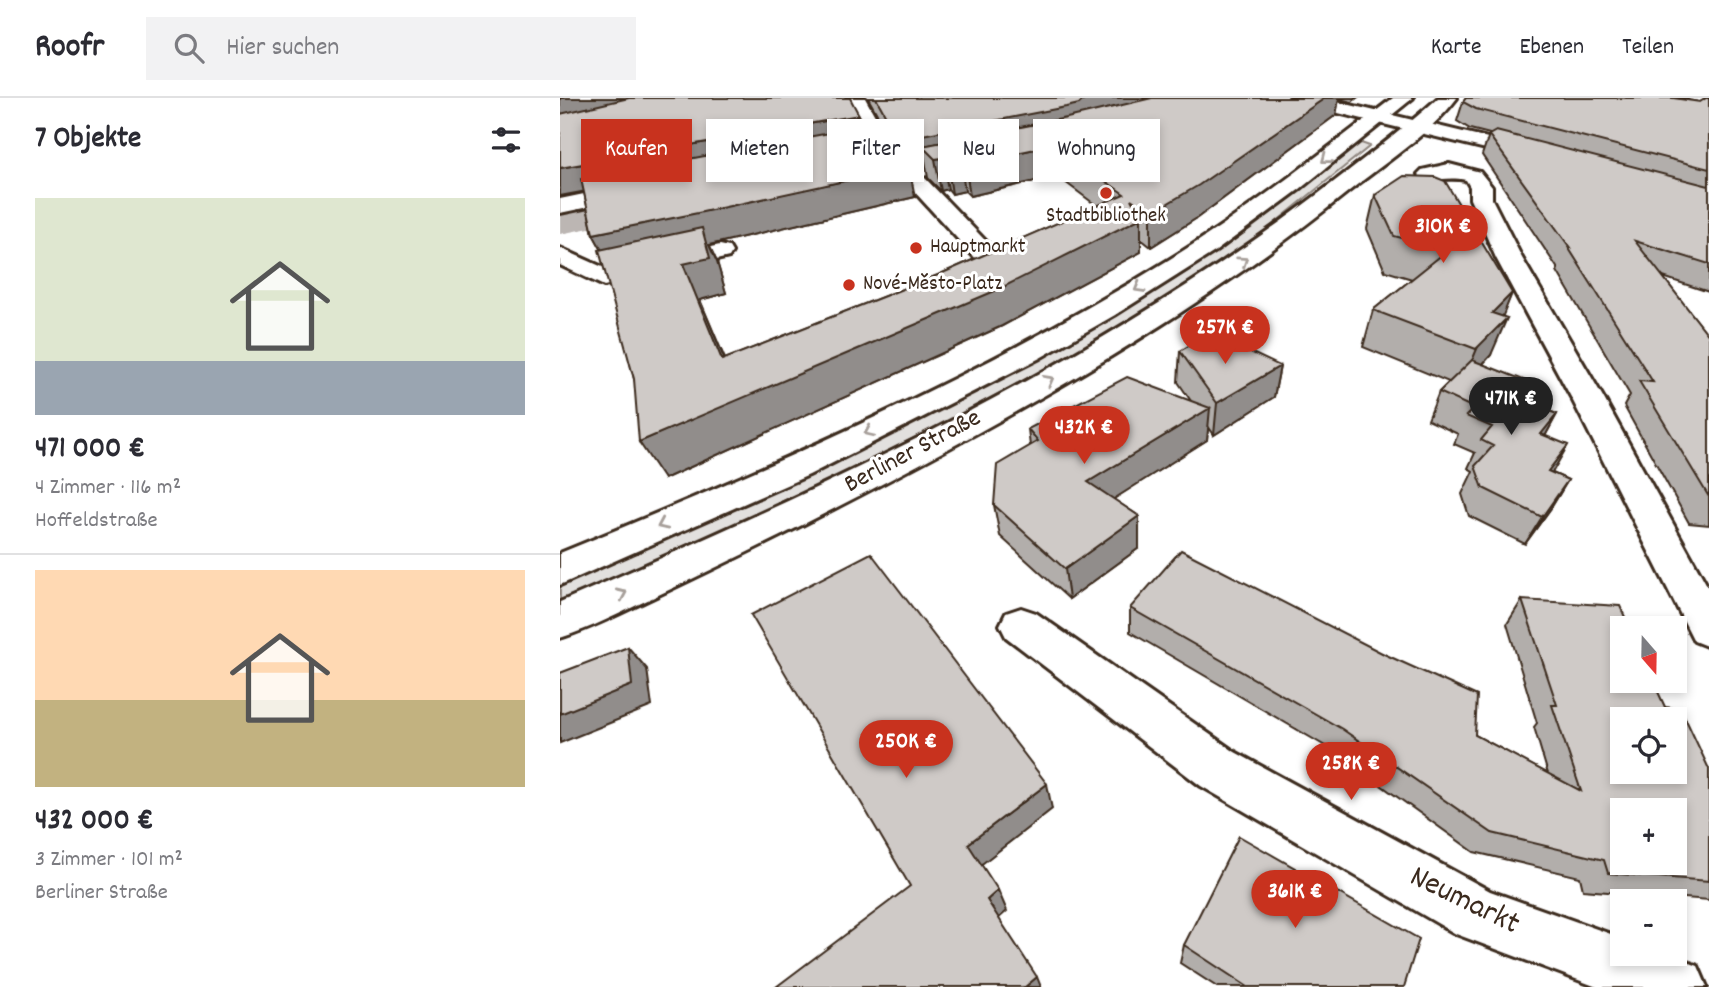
<!DOCTYPE html>
<html lang="de">
<head>
<meta charset="utf-8">
<style>
  body { margin:0; font-family:Dekko,sans-serif; background:#f2f2f3; color:#2b2b33; height:100vh; display:flex; flex-direction:column; font-size:26px; white-space:nowrap }
  * { box-sizing:border-box; margin:0 }
  p { font-size:23px; color:#7c7c81 }
  .icon { flex:none; width:38px; height:38px; fill:none; stroke:currentColor; stroke-width:2; stroke-linecap:round; stroke-linejoin:round }
  .map { position:relative; flex:1; overflow:hidden }
  .drawer { display:flex; flex-direction:column; background:#fff; width:560px }
  .drawer>* { flex:none }
  .top-card { position:absolute; left:21px; top:21px; width:665px; height:63px; display:flex; gap:14px }
  .needle { width:46px; rotate:160deg }
  .fabs { position:absolute; left:1050px; top:518px; display:grid; gap:14px }
  .fabs a { display:grid; place-items:center; width:77px; height:77px; border-radius:0px; background:#fff; box-shadow:0 4px 10px #0003; font-size:35px }
  .price { position:absolute; translate:-50% -60px; padding:0 16px; border-radius:24px; background:#c8321e; color:#fff; font-size:23px; line-height:46px; filter:drop-shadow(0 2px 4px #0008) }
  .price::after { content:''; position:absolute; left:50%; top:42px; width:21px; height:16px; margin-left:-10px; background:inherit; clip-path:polygon(0 0,100% 0,50% 100%) }
  .price.active { background:#222; color:#fff }
  ul { padding:0; list-style:none }
  li { display:grid; align-content:center; gap:14px; height:371px; padding:0 35px }
  li+li { border-top:2px solid #e1e1e2 }
  li span { display:grid; place-items:center; height:217px; border-radius:0px; color:#555 }
  li>.icon { margin-inline-start:auto }
  span .icon { width:126px; height:126px; fill:#fffc; stroke-width:1 }
  li b { font-size:30px }
  h2 { display:flex; justify-content:space-between; align-items:center; height:84px; padding:0 35px; font-size:30px }
  .pill { padding:0 24px; border-radius:0px; background:#fff; box-shadow:0 4px 10px #0003; font-size:24px; line-height:63px }
  .pill.active { background:#c8321e; color:#fff }
  header { display:flex; align-items:center; gap:42px; box-sizing:border-box; height:98px; padding:0 35px; background:#fff; border-bottom:2px solid #e1e1e2 }
  header strong { font-size:33px }
  nav { display:flex; gap:38px; margin-inline-start:auto; font-size:24px }
  .search { width:490px; height:63px; background:#f2f2f3; display:flex; align-items:center; gap:18px; box-sizing:border-box; padding:0 24px; border-radius:0px; color:#7c7c81; font-size:26px }
  main { display:flex; flex:1; min-height:0 }
  .map>svg:first-child { display:block }
</style>
</head>
<body>
<header>
<strong>Roofr</strong>
<div class="search"><svg class="icon" aria-label="search" viewBox="0 0 24 24"><circle cx="10" cy="10" r="6"/><path d="M15 15l6 6"/></svg>Hier suchen</div>
<nav><a>Karte</a><a>Ebenen</a><a>Teilen</a></nav>
</header>
<main>
<section class="drawer">
<h2>7 Objekte<svg class="icon" aria-label="filters" viewBox="0 0 24 24"><path d="M4 7h16M4 17h16"/><circle cx="9" cy="7" r="2"/><circle cx="15" cy="17" r="2"/></svg></h2>
<ul>
<li><span style="background:linear-gradient(#dfe7d0 75%,#9aa5b1 0)"><svg class="icon" aria-label="home" viewBox="0 0 24 24"><path d="M3 11l9-7 9 7M6 9v11h12V9"/></svg></span><div><b>471 000 €</b><p>4 Zimmer · 116 m²</p><p>Hoffeldstraße</p></div></li>
<li><span style="background:linear-gradient(#ffd9b3 60%,#c2b280 0)"><svg class="icon" aria-label="home" viewBox="0 0 24 24"><path d="M3 11l9-7 9 7M6 9v11h12V9"/></svg></span><div><b>432 000 €</b><p>3 Zimmer · 101 m²</p><p>Berliner Straße</p></div></li>
</ul>
</section>
<div class="map">
<svg width="1149" height="889" viewBox="0 0 1149 889">
  <rect width="100%" height="100%" fill="#fff"/>
  <filter id="ink" filterUnits="userSpaceOnUse"><feTurbulence type="fractalNoise" baseFrequency=".0143" numOctaves="2"/><feDisplacementMap in="SourceGraphic" scale="14" xChannelSelector="R" yChannelSelector="G"/><feConvolveMatrix kernelMatrix="1 2 1 2 8 2 1 2 1" color-interpolation-filters="sRGB"/></filter>
  <g filter="url(#ink)">
    <path fill="#e2e0de" stroke="#8e857e" stroke-width="2" d="M801,45L810,48L706,132L627,188L539,243L268,385L0,510V484L524,233L614,182L694,128Z"/>
    <g fill="none" stroke-linecap="round" stroke-linejoin="round">
      <path fill="#bcb6b3" fill-rule="evenodd" d="M546,0H594C581,18 558,21 538,26L0,136V106Z"/>
      <g stroke="#3b2a1e" stroke-width="6">
        <path id="minor" d="M287,0H305L337,57L352,68L416,55L423,57L426,61L423,65L363,78L446,164L450,169L446,174L437,177L428,174L341,79L322,65Z
          M730,0H761L986,54L989,58L986,62L979,64L733,4Z
          M1074,0H1095L1091,5L1121,11L1131,3L1128,0H1147L1149,5L1130,21L1124,22L1070,11L1067,7Z
          M889,66L920,74L932,89V101L962,160L1043,299L1149,491V549L1134,543L1011,299L936,160L910,101V89L906,82C887,78 876,84 862,80L858,76L862,72Z
          M77,85L85,87L88,92L85,97L0,115V101Z
          M160,147L169,149L172,154L169,159L44,188L0,167V150L47,171Z
          M461,510L476,515L675,654L930,793L1062,840V856H1107L1138,868L1147,889H1037L896,836L641,688L446,539L440,527L446,515Z"/>
      </g>
      <g stroke="#3b2a1e" stroke-width="6">
        <path id="major" d="M833,0H853L740,91L656,153L555,217L480,260L249,377L0,487V455C209,370 418,280 610,161C688,113 760,56 833,0Z
          M878,0H897C871,35 823,66 789,93C623,227 433,330 244,426C194,451 143,476 92,500C62,514 32,530 0,540V504C269,389 542,263 775,83C810,56 845,30 878,0Z"/>
      </g>
      <use href="#minor" fill="#fff" fill-rule="evenodd"/>
      <use href="#major" fill="#fff" fill-rule="evenodd"/>
    </g>
    <path fill="#b2aeab" stroke="#3b2a1e" stroke-width="2" d="M0,0L299,17L302,29L314,39L355,99L149,147L157,164L166,195L140,202L165,261L378,177L537,108L497,78L410,98L405,93L392,96L388,91L381,93L368,80L365,63L353,65L339,55L308,0H797L792,4L779,1L776,17L637,120L591,149L581,141V154L442,228L104,381L74,281L42,152L33,136L24,94L0,98Z
      M906,0H1128L1127,2L1140,4L1149,0V194L1103,179L1149,238V427L1129,425L1064,308L1070,297L997,173L998,171L922,57L929,37L930,36L910,31L897,23L903,4Z
      M815,97L952,195L942,218L931,257L923,266L966,294L980,310L997,316L985,338L992,375L1008,382L991,410L965,446L909,418L902,396L913,373L908,370L915,355L894,346L898,336L868,322L879,294L889,284L803,249L813,212L852,181L825,173L807,131Z
      M620,253L720,268L714,299L654,337L648,328L647,342L553,401L579,418V450L509,501L440,438L434,407L470,348L468,331L631,303L618,284Z
      M962,502L1105,609L1149,671V802L1023,792L1020,779L914,754L772,652L570,534V510L824,556L915,637L988,676L974,629L977,625L947,526Z
      M624,847L844,889H657L620,865Z"/>
    <path fill="#918d8b" stroke="#3b2a1e" stroke-width="2" d="M0,0H107L0,26Z
      M525,0H642L362,48L365,63L353,65L347,40Z
      M765,0H779L776,17L637,120L591,149V115Z
      M299,17L305,41L0,98V70Z
      M494,47L497,78L410,98L405,66Z
      M382,60L388,91L381,93L375,61Z
      M400,61L405,93L392,96L387,64Z
      M349,69L355,99L149,147L157,164L166,195L140,202L180,299L50,167L33,136Z
      M581,120V154L442,228L104,381L79,344Z
      M952,195L938,230L947,220L931,257L901,289L932,215Z
      M720,268L714,299L654,337L657,305Z
      M650,310L647,342L530,416L528,384Z
      M997,316L982,344L981,336Z
      M1008,347L992,375L988,373Z
      M1008,382L991,410L965,446L982,419Z
      M579,418V450L509,501L505,471Z
      M68,549L87,571L92,608L0,645V616Z
      M487,686L492,711L418,769L408,746Z
      M438,792L447,813L437,822L427,802Z
      M477,879L481,889H465Z"/>
    <path fill="#cfcac7" stroke="#3b2a1e" stroke-width="2" fill-rule="evenodd" d="M69,0H290L299,17L0,70V16Z
      M316,0H525L519,6L506,9L347,40L333,31Z
      M592,0H765L639,87L591,115L571,101L581,120L437,192L79,344L74,281L39,152L142,130L150,160L123,166L162,262L378,177L564,96L494,47L405,66L400,61L387,64L382,60L375,61L362,48L507,20Z
      M906,0H1113L1140,4L1146,0H1149V71L916,11L903,4Z
      M307,28L314,39L333,52L349,69L138,115L33,136L21,81Z
      M936,33L1149,88V166L1075,143L1149,238V399L1079,283L1093,284L1008,149L1011,151L929,37Z
      M844,78L875,79L885,83L952,195L932,215L947,220L916,251L813,212L888,152L834,138L815,97Z
      M650,235L720,268L657,305L620,253Z
      M912,262L971,285L964,293L984,302L978,309L997,316L981,336L1008,347L988,373L1008,382L982,419L923,390L915,368L933,348L921,342L932,329L906,318L914,310L879,294Z
      M567,279L650,310L528,384L579,418L505,471L434,407L437,367L478,343L468,331Z
      M621,452L824,556L917,598L915,637L1021,693L992,607H997L962,502L1060,508L1070,530H1062V583H1093L1105,609L1121,611L1149,671V783L1048,775L1044,762L932,735L782,631L570,510ZM1062,621H1115V674H1062ZM1062,712H1115V765H1062Z
      M311,455L487,686L408,746L438,792L427,802L477,879L465,889H216L350,788L191,517Z
      M68,549L72,587L0,616V575Z
      M679,738L859,841L844,889H688L624,847Z"/>
    <defs><path id="oneway-chevron" d="M-2-3.5L2.5 0L-2 3.5" fill="none" stroke-width="1.6" stroke-linecap="round" stroke-linejoin="round" transform="scale(1.75)"/></defs>
    <g stroke="#a79f9a">
      <use href="#oneway-chevron" transform="translate(766 61) rotate(142)"/>
      <use href="#oneway-chevron" transform="translate(683 163) rotate(-34)"/>
      <use href="#oneway-chevron" transform="translate(579 190) rotate(150)"/>
      <use href="#oneway-chevron" transform="translate(489 282) rotate(-29)"/>
      <use href="#oneway-chevron" transform="translate(309 334) rotate(156)"/>
      <use href="#oneway-chevron" transform="translate(102 427) rotate(156)"/>
      <use href="#oneway-chevron" transform="translate(62 496) rotate(-24)"/>
    </g>
  </g>
  <g fill="#c8321e" stroke="#fff" stroke-width="2.5">
    <circle cx="546" cy="95" r="7"/>
    <circle cx="356" cy="150" r="7"/>
    <circle cx="289" cy="187" r="7"/>
  </g>
  <g text-anchor="middle" dominant-baseline="central" stroke-width="6" stroke-linejoin="round" paint-order="stroke">
    <g font-size="21" fill="#3b2a1e" stroke="#fff" text-anchor="start">
      <text x="546" y="119" text-anchor="middle">Stadtbibliothek</text>
      <text x="370" y="150">Hauptmarkt</text>
      <text x="303" y="187">Nové-Město-Platz</text>
    </g>
    <g font-size="26" fill="#3b2a1e" stroke="#fff">
      <text transform="translate(353 354) rotate(-28)">Berliner Straße</text>
    </g>
    <g font-size="32" fill="#3b2a1e" stroke="#fff">
      <text transform="translate(904 804) rotate(26)">Neumarkt</text>
    </g>
  </g>
</svg>
<div class="fabs">
<a><svg class="needle" viewBox="-14 -14 28 28"><path d="M0-13l5 13h-10z" fill="#e53935"/><path d="M0 13l5-13h-10z" fill="#7c7c81"/></svg></a>
<a><svg class="icon" aria-label="locate" viewBox="0 0 24 24"><circle cx="12" cy="12" r="6"/><path d="M12 2v4M12 18v4M2 12h4M18 12h4"/></svg></a>
<a>+</a>
<a>−</a>
</div>
<b class="price" style="left:883px;top:167px">310K €</b>
<b class="price" style="left:665px;top:268px">257K €</b>
<b class="price active" style="left:951px;top:339px">471K €</b>
<b class="price" style="left:524px;top:368px">432K €</b>
<b class="price" style="left:346px;top:682px">250K €</b>
<b class="price" style="left:791px;top:704px">258K €</b>
<b class="price" style="left:735px;top:832px">361K €</b>
<div class="top-card">
<a class="pill active">Kaufen</a>
<a class="pill">Mieten</a>
<a class="pill">Filter</a>
<a class="pill">Neu</a>
<a class="pill">Wohnung</a>
</div>
</div>
</main>
</body>
</html>
